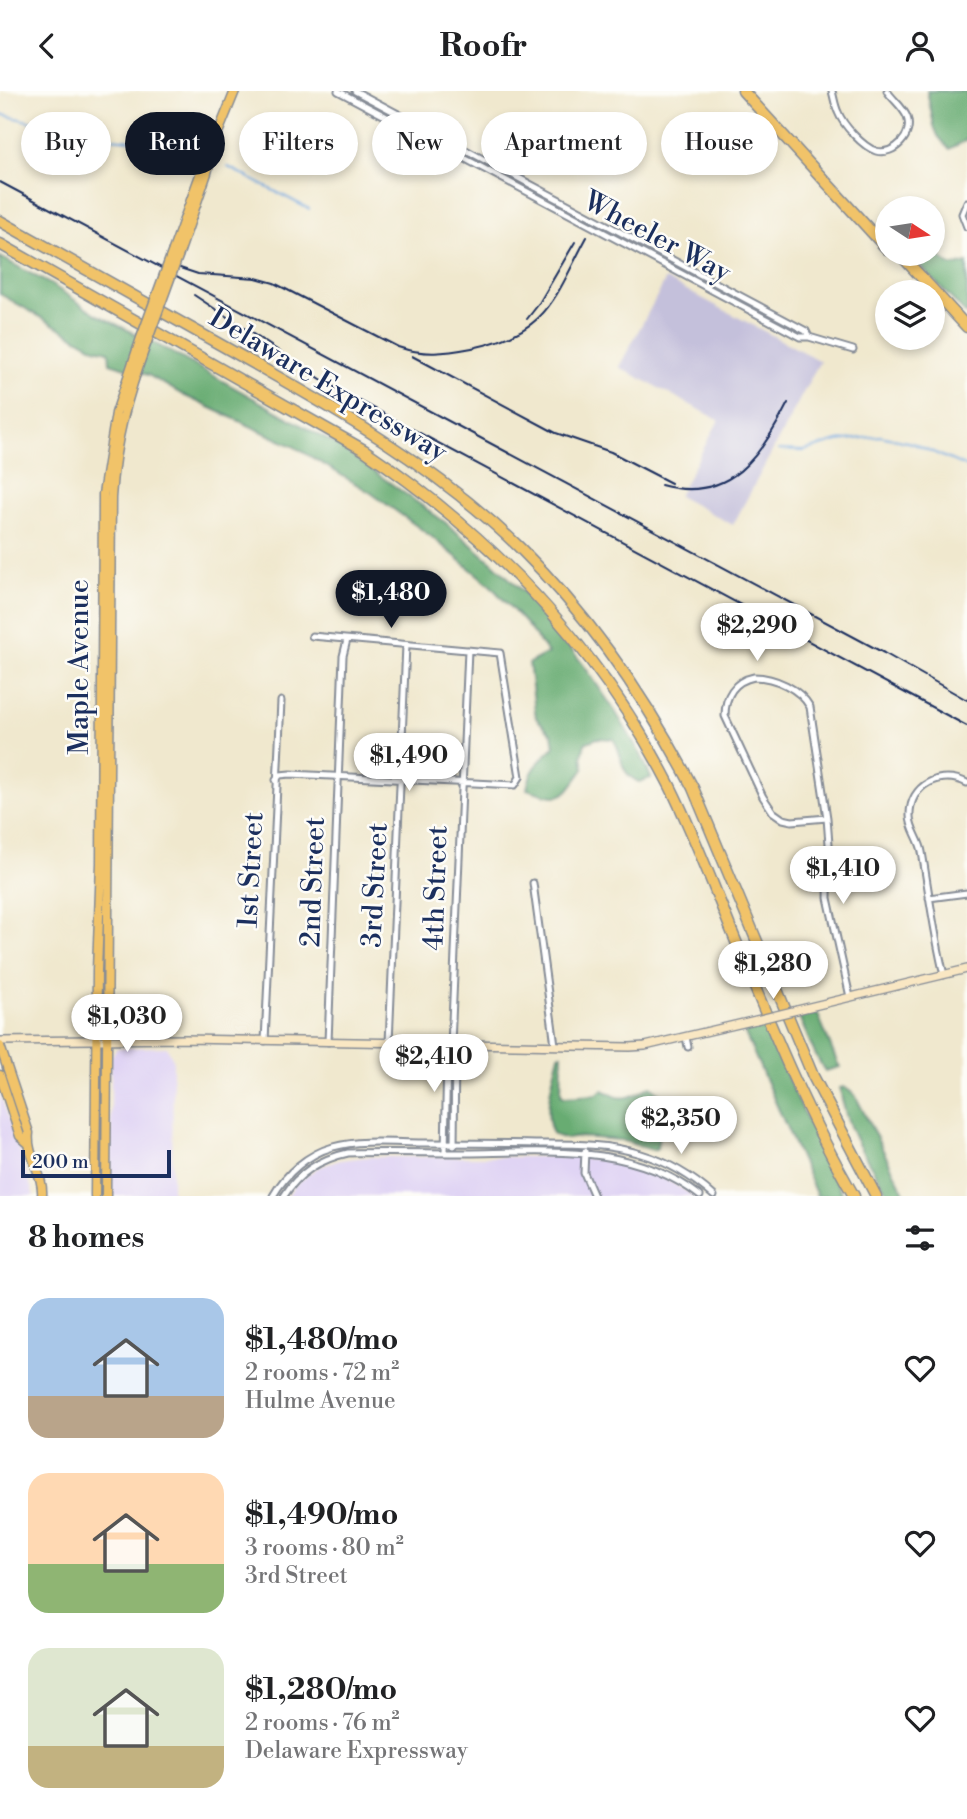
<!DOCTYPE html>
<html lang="en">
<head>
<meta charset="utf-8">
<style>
  body { margin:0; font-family:"Libre Bodoni",serif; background:#f2f2f2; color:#202124; height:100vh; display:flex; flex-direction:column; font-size:26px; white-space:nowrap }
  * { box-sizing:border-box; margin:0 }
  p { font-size:23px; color:#757577 }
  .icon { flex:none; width:38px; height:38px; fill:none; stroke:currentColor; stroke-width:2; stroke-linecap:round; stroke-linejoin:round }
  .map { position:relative; height:1105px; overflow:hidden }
  .panel { display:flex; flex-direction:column; background:#fff; flex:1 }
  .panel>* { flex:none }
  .banner { position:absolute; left:21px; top:21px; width:926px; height:63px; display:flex; gap:14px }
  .needle { width:46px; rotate:102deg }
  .controls { position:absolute; left:875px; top:105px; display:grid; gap:14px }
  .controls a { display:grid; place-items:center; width:70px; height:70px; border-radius:50%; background:#fff; box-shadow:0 4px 10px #0003; font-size:35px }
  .scale { position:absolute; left:21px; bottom:18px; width:150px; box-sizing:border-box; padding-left:7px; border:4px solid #1b2f5e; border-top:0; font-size:19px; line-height:24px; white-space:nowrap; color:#1b2f5e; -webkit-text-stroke:5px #fdfcf7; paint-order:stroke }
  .price { position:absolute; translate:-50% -60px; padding:0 16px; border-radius:24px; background:#fff; color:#222; font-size:23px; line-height:46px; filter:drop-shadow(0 2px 4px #0008) }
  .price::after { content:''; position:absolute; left:50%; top:42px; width:21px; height:16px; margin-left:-10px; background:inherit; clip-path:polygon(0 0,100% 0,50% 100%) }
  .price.current { background:#111827; color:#fff }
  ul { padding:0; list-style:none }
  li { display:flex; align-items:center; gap:21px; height:175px; padding:0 28px }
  li span { display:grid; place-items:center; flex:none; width:196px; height:140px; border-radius:21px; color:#555 }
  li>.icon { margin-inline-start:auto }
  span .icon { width:84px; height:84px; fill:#fffc; stroke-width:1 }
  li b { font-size:30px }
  h2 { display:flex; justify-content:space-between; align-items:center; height:84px; padding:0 28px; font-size:30px }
  .tag { padding:0 24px; border-radius:32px; background:#fff; box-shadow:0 4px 10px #0003; font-size:24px; line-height:63px }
  .tag.current { background:#111827; color:#fff }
  header { display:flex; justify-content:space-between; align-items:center; height:91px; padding:0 28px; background:#fff; font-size:32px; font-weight:800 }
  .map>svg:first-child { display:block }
</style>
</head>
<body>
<header><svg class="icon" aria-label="back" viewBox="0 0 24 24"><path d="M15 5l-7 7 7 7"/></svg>Roofr<svg class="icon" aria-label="person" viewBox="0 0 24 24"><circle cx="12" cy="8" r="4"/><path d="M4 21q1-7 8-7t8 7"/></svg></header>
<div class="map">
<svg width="967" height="1105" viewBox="0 0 967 1105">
  <rect width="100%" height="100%" fill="#fdfcf7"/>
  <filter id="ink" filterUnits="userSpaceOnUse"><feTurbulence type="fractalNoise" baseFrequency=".0143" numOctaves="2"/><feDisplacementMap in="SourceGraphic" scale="14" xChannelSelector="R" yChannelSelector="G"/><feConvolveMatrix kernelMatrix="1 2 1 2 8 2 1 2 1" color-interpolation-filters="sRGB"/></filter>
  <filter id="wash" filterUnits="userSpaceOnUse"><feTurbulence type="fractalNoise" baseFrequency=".00686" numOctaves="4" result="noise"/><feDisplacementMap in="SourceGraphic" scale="28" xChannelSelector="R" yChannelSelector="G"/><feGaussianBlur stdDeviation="1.57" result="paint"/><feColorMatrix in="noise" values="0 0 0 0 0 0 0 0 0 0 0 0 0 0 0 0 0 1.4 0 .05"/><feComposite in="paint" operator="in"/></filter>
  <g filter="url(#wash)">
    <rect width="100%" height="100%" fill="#f0e8ce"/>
    <path fill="#e0d4f4" d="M167,956L173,968L172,1105H111V966L117,957Z
      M0,1002L17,1053L34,1105H0Z
      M367,1066H573L604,1069L640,1077L662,1086L694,1105H288L295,1094L317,1077L340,1069Z"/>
    <path fill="#c4c0db" d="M666,188L820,270L733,434L678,405L719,329L619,276Z"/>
    <path fill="#67ac72" stroke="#416e68" stroke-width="2" d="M927,0H967V49L949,58L938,45L934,35Z
      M933,162C949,170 946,179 967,172V224L909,163Z
      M0,166L52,194L98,224L167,259L337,354L446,432L493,472L533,510L585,576L615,620L641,664L651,687L639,691C616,680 625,664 613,648L597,647L585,652L582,665L584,678C562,709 564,710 527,698C530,679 540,669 554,656L552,643L536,627L529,572L548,562L525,532L490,494L432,446L371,402L293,355L183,304L148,284L110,272L109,260L95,257L0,203Z
      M817,921L837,971L840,976L825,980L815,963L799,926Z
      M765,932L791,994L843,1105H817L743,938Z
      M562,963L561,1003L564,1006L595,1004L603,999C608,1001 613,1005 618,1006C630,1009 641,1000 651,995L664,1007L657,1057L653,1059L621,1049L580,1046L566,1048L554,1044C541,1025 554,984 559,964Z
      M844,996L855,1004L906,1105H890C867,1069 846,1041 840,997Z"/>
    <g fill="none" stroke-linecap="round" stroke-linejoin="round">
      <path stroke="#70a6de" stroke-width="2" d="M0,23L87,45L144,50L195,60
        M228,76L309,118
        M778,359L803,360L838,350L880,345L912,352L967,376"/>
    </g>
  </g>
  <g filter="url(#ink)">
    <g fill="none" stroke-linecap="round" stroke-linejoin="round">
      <g stroke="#868c96" stroke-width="9">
        <path id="street" d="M338,0L800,246H809L853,259
          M355,0L806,240L809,246
          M832,0C834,7 835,15 838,21C843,34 863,56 876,60C894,65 914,44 907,26C903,16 893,9 887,0
          M967,111L962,123L967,136
          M754,586C775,586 800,598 810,616L827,727L792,730L783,728L773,721L763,706L725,625C725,605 734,590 754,586Z
          M276,689L280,684L290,683L515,694L520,686L500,562L312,545
          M827,727L829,753L828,807L850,906
          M533,792L555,954
          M929,807L967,802
          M944,884C934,843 929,802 922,761C920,748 910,738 910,725C909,694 941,678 967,692
          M686,946L688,956
          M265,950L281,610
          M328,951L343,565L347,549
          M389,952L406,554
          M451,954L455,962L454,1055
          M585,1060L584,1082L594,1105
          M445,1062L447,962L451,954L468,559
          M273,1105C286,1082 308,1063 333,1056C362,1048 394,1052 423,1052C461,1052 498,1052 535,1053C571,1053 606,1052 641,1063C668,1071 693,1086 714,1105
          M284,1105C299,1081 320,1068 348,1062C387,1061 427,1062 467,1062C547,1061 633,1052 700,1105"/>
      </g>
      <g stroke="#868c96" stroke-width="10">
        <path id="secondary" d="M797,919L967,878
          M0,950L186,948L630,956L645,955L756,929"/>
      </g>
      <g stroke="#868c96" stroke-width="11">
        <path id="primary" d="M173,159L201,81L207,70
          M179,163L207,82L218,42L235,0
          M0,955L29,1042C26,1064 44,1083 42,1105
          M0,984L20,1045L28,1052
          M95,1105L97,879L101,772L103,403L116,322L141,247
          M106,1105L111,407C114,352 128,303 147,251"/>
      </g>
      <g stroke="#868c96" stroke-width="13">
        <path id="highway" d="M743,0L887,158
          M0,130C77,173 154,216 230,259C334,317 436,375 521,458C592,528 647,609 693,697L813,985L876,1105
          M0,153L364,359C492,445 599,557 670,695C693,741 711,789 730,836C768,928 804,1019 854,1105
          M900,163L967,236"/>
      </g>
      <use href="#street" stroke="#fff" stroke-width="5"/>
      <use href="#secondary" stroke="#f9e7c3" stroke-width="7"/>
      <use href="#primary" stroke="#f1c369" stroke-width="8"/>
      <use href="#highway" stroke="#f1c369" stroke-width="10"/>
      <path stroke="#1b2f5e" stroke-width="2" d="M0,91L884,562L967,609
        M174,175L198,183L256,187L274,192L398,256C424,265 445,262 472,257C549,241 553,209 587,146
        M194,204L330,294L967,635
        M527,228L538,214L575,151
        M412,265L556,342L611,361L671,392
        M661,394C729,413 762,364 788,312"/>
      <g stroke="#868c96" stroke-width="10" stroke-linecap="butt">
        <path id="secondary-bridge" d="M756,929L797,919"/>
      </g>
      <g stroke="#868c96" stroke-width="11" stroke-linecap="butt">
        <path id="primary-bridge" d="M141,247L173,159
          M147,251L179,163"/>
      </g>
      <use href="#secondary-bridge" stroke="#f9e7c3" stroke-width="7"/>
      <use href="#primary-bridge" stroke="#f1c369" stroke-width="8"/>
    </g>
  </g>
  <g text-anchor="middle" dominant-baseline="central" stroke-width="5" stroke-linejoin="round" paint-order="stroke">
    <g font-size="28" fill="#1b2f5e" stroke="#fdfcf7">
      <text transform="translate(657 146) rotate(28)">Wheeler Way</text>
      <text transform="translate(328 294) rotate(31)">Delaware Expressway</text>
      <text transform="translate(79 576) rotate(-90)">Maple Avenue</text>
      <text transform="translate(251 779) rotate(-87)">1st Street</text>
      <text transform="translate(313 791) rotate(-88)">2nd Street</text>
      <text transform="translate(375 794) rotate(-87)">3rd Street</text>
      <text transform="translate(436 797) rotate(-88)">4th Street</text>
    </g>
  </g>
</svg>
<div class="controls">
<a><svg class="needle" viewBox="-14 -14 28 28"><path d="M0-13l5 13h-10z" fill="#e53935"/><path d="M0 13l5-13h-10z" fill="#757577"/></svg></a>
<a><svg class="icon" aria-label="layers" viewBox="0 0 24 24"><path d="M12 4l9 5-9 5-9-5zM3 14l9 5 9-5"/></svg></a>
</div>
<div class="scale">200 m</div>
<b class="price current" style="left:391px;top:539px">$1,480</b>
<b class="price" style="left:757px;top:572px">$2,290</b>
<b class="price" style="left:409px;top:702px">$1,490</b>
<b class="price" style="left:843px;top:815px">$1,410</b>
<b class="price" style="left:773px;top:910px">$1,280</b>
<b class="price" style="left:127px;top:963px">$1,030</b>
<b class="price" style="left:434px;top:1003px">$2,410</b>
<b class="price" style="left:681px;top:1065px">$2,350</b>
<div class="banner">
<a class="tag">Buy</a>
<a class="tag current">Rent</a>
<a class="tag">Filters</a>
<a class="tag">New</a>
<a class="tag">Apartment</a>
<a class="tag">House</a>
</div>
</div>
<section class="panel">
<h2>8 homes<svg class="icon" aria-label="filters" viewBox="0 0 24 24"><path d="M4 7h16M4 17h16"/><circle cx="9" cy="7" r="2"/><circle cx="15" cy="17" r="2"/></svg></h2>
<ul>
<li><span style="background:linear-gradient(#a9c7e8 70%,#b9a48a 0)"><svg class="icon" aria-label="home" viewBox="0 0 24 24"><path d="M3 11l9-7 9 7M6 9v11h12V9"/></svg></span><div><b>$1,480/mo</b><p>2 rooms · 72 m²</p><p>Hulme Avenue</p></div><svg class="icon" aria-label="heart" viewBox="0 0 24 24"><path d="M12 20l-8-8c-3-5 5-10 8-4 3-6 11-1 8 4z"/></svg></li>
<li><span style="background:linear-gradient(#ffd9b3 65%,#8fb573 0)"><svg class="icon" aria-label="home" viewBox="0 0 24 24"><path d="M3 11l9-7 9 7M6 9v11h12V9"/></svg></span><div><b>$1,490/mo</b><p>3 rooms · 80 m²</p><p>3rd Street</p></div><svg class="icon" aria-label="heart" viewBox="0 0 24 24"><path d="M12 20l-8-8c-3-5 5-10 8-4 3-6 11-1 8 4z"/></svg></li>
<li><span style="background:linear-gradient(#dfe7d0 70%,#c2b280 0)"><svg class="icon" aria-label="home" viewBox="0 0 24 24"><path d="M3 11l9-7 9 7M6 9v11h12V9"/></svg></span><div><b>$1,280/mo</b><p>2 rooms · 76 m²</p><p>Delaware Expressway</p></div><svg class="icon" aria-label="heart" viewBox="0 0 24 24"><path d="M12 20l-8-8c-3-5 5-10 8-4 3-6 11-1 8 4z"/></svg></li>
</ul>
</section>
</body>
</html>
